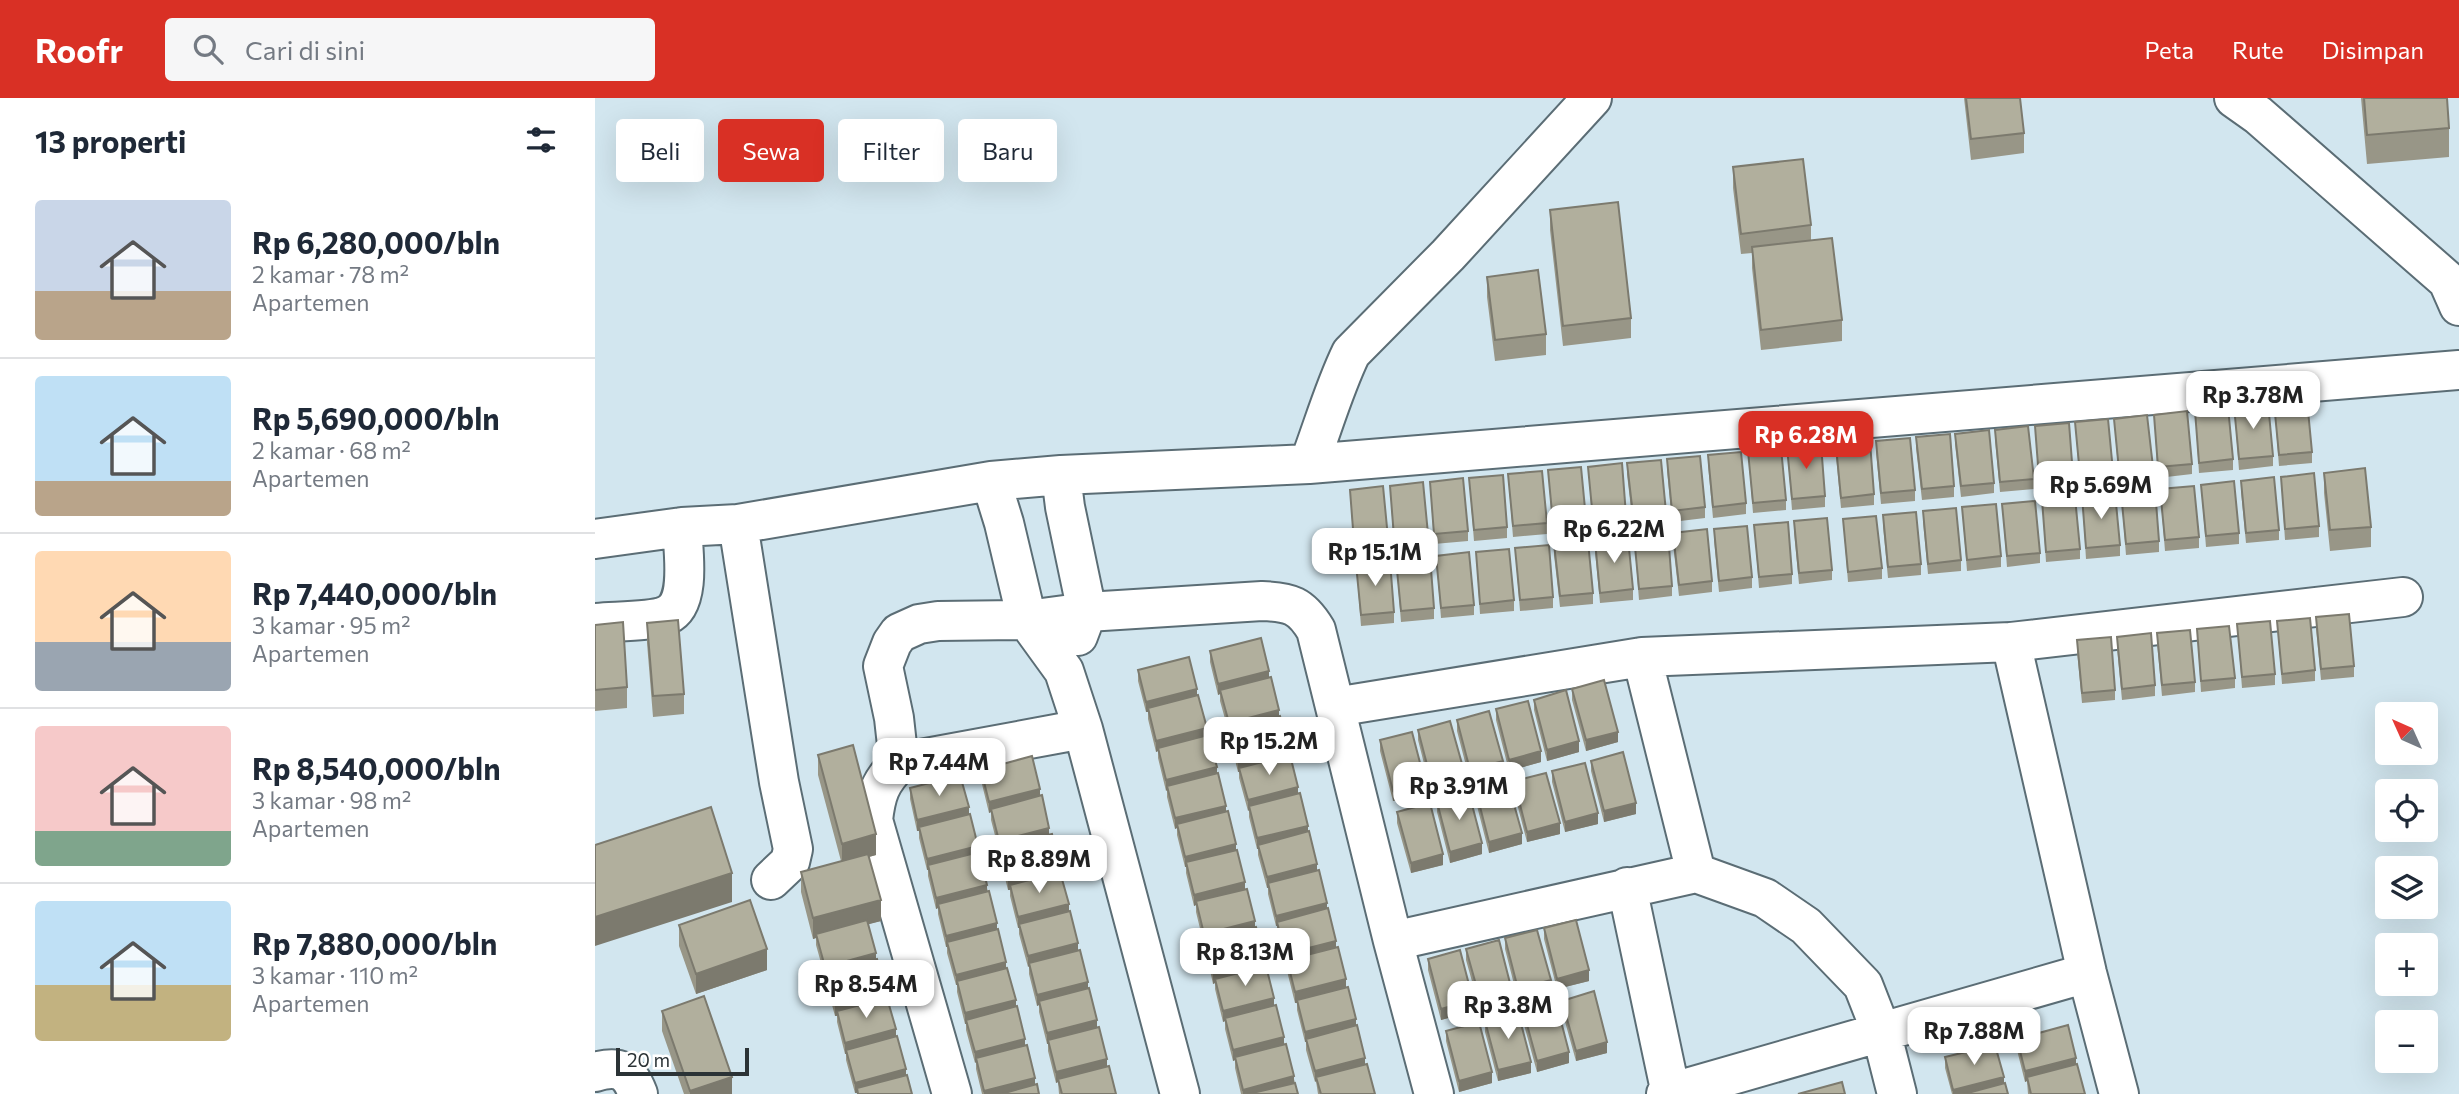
<!DOCTYPE html>
<html lang="id">
<head>
<meta charset="utf-8">
<style>
  body { margin:0; font-family:Commissioner,sans-serif; background:#f6f6f7; color:#1f2937; height:100vh; display:flex; flex-direction:column; font-size:26px; white-space:nowrap }
  * { box-sizing:border-box; margin:0 }
  p { font-size:23px; color:#747a83 }
  .icon { flex:none; width:38px; height:38px; fill:none; stroke:currentColor; stroke-width:2; stroke-linecap:round; stroke-linejoin:round }
  .map { position:relative; flex:1; overflow:hidden }
  .details { display:flex; flex-direction:column; background:#fff; width:595px }
  .details>* { flex:none }
  .banner { position:absolute; left:21px; top:21px; width:665px; height:63px; display:flex; gap:14px }
  .needle { width:46px; rotate:315deg }
  .tools { position:absolute; left:1780px; top:604px; display:grid; gap:14px }
  .tools a { display:grid; place-items:center; width:63px; height:63px; border-radius:7px; background:#fff; box-shadow:0 7px 28px #0002; font-size:35px }
  .scale { position:absolute; left:21px; bottom:18px; width:133px; box-sizing:border-box; padding-left:7px; border:4px solid #2b3336; border-top:0; font-size:19px; line-height:24px; white-space:nowrap; color:#2b3336; -webkit-text-stroke:5px #fff; paint-order:stroke }
  .price { position:absolute; translate:-50% -60px; padding:0 16px; border-radius:14px; background:#fff; color:#222; font-size:23px; line-height:46px; filter:drop-shadow(0 2px 4px #0008) }
  .price::after { content:''; position:absolute; left:50%; top:42px; width:21px; height:16px; margin-left:-10px; background:inherit; clip-path:polygon(0 0,100% 0,50% 100%) }
  .price.selected { background:#d93025; color:#fff }
  ul { padding:0; list-style:none }
  li { display:flex; align-items:center; gap:21px; height:175px; padding:0 35px }
  li+li { border-top:2px solid #e0e1e3 }
  li span { display:grid; place-items:center; flex:none; width:196px; height:140px; border-radius:7px; color:#555 }
  li>.icon { margin-inline-start:auto }
  span .icon { width:84px; height:84px; fill:#fffc; stroke-width:1 }
  li b { font-size:30px }
  h2 { display:flex; justify-content:space-between; align-items:center; height:84px; padding:0 35px; font-size:30px }
  .chip { padding:0 24px; border-radius:7px; background:#fff; box-shadow:0 7px 28px #0002; font-size:24px; line-height:63px }
  .chip.selected { background:#d93025; color:#fff }
  header { display:flex; align-items:center; gap:42px; box-sizing:border-box; height:98px; padding:0 35px; background:#d93025; color:#fff }
  header strong { font-size:33px }
  nav { display:flex; gap:38px; margin-inline-start:auto; font-size:24px }
  .search { width:490px; height:63px; background:#f6f6f7; display:flex; align-items:center; gap:18px; box-sizing:border-box; padding:0 24px; border-radius:7px; color:#747a83; font-size:26px }
  main { display:flex; flex:1; min-height:0 }
  .map>svg:first-child { display:block }
</style>
</head>
<body>
<header>
<strong>Roofr</strong>
<div class="search"><svg class="icon" aria-label="search" viewBox="0 0 24 24"><circle cx="10" cy="10" r="6"/><path d="M15 15l6 6"/></svg>Cari di sini</div>
<nav><a>Peta</a><a>Rute</a><a>Disimpan</a></nav>
</header>
<main>
<section class="details">
<h2>13 properti<svg class="icon" aria-label="filters" viewBox="0 0 24 24"><path d="M4 7h16M4 17h16"/><circle cx="9" cy="7" r="2"/><circle cx="15" cy="17" r="2"/></svg></h2>
<ul>
<li><span style="background:linear-gradient(#c9d6e8 65%,#b9a48a 0)"><svg class="icon" aria-label="home" viewBox="0 0 24 24"><path d="M3 11l9-7 9 7M6 9v11h12V9"/></svg></span><div><b>Rp 6,280,000/bln</b><p>2 kamar · 78 m²</p><p>Apartemen</p></div></li>
<li><span style="background:linear-gradient(#bfe0f5 75%,#b9a48a 0)"><svg class="icon" aria-label="home" viewBox="0 0 24 24"><path d="M3 11l9-7 9 7M6 9v11h12V9"/></svg></span><div><b>Rp 5,690,000/bln</b><p>2 kamar · 68 m²</p><p>Apartemen</p></div></li>
<li><span style="background:linear-gradient(#ffd9b3 65%,#9aa5b1 0)"><svg class="icon" aria-label="home" viewBox="0 0 24 24"><path d="M3 11l9-7 9 7M6 9v11h12V9"/></svg></span><div><b>Rp 7,440,000/bln</b><p>3 kamar · 95 m²</p><p>Apartemen</p></div></li>
<li><span style="background:linear-gradient(#f6c9c9 75%,#7fa58c 0)"><svg class="icon" aria-label="home" viewBox="0 0 24 24"><path d="M3 11l9-7 9 7M6 9v11h12V9"/></svg></span><div><b>Rp 8,540,000/bln</b><p>3 kamar · 98 m²</p><p>Apartemen</p></div></li>
<li><span style="background:linear-gradient(#bfe0f5 60%,#c2b280 0)"><svg class="icon" aria-label="home" viewBox="0 0 24 24"><path d="M3 11l9-7 9 7M6 9v11h12V9"/></svg></span><div><b>Rp 7,880,000/bln</b><p>3 kamar · 110 m²</p><p>Apartemen</p></div></li>
</ul>
</section>
<div class="map">
<svg width="1864" height="996" viewBox="0 0 1864 996">
  <rect width="100%" height="100%" fill="#d2e6ef"/>
  <g fill="none" stroke-linecap="round" stroke-linejoin="round">
    <g stroke="#5b6d75" stroke-width="42">
      <path id="minor" d="M1639,0L1663,17L1853,183L1864,208
        M714,366C728,329 739,290 756,255L853,157L997,0
        M466,377L470,409L492,514L483,538
        M396,383L409,425L432,522L469,573L488,631L585,996
        M143,426L184,684L198,751L195,764L176,782
        M0,441L87,429L143,426L396,383L466,377L714,366L1864,272
        M0,525C17,523 58,524 72,517C97,506 88,451 87,429
        M1416,544L1808,499
        M1047,559L1101,775
        M740,609L1047,559L1416,544L1492,875L1524,996
        M304,665L299,620L288,568L297,545L304,535L324,526L343,523L432,522L492,514L667,503C695,504 706,507 721,532L798,843L839,996
        M1032,789L1076,996
        M798,843L1101,775L1170,800L1211,828L1268,887L1286,933L1302,996
        M0,974C24,967 34,972 43,996
        M357,996L278,722C281,696 285,684 304,665L488,631
        M1071,996L1492,875"/>
    </g>
    <use href="#minor" stroke="#fff" stroke-width="38"/>
  </g>
  <path fill="#989687" d="M1369,0H1425L1429,35V55L1376,62Z
    M1766,0H1852L1854,30V59L1772,66Z
    M1138,69L1216,127V142L1247,222V243L1166,252L1157,170V155L1146,156L1138,90Z
    M955,112L1036,220V240L968,248L955,132Z
    M892,179L951,236V257L900,263L892,199Z
    M1679,305L1717,354V365L1684,368Z
    M1639,308L1678,358V368L1644,372Z
    M1600,313L1638,361V372L1604,375Z
    M1559,317L1597,366V376L1563,380Z
    M1519,321L1558,369V380L1524,383Z
    M1480,324L1518,373V384L1485,387Z
    M1440,328L1478,377V388L1444,391Z
    M1400,332L1439,381V391L1405,394L1400,342Z
    M1360,336L1399,385V395L1366,399L1360,346Z
    M1321,339L1359,388V399L1327,402L1321,350Z
    M1281,343L1320,392V403L1286,406L1281,354Z
    M1241,348L1279,396V407L1246,410L1241,358Z
    M1192,349L1230,398V409L1197,412Z
    M1153,353L1191,402V412L1158,415Z
    M1113,357L1151,405V416L1118,420L1113,367Z
    M1072,361L1110,409V420L1077,424L1072,372Z
    M1032,365L1071,414V424L1038,428L1032,376Z
    M993,369L1031,417V428L998,431Z
    M953,372L991,421V431L958,436Z
    M1729,375L1776,429V449L1735,453L1729,395Z
    M913,376L952,425V436L918,439Z
    M1686,379L1724,428V439L1690,442Z
    M874,380L912,429V440L879,443Z
    M1646,383L1684,432V442L1651,445L1646,393Z
    M835,384L873,433V443L839,446Z
    M1606,387L1644,435V446L1611,449Z
    M795,388L833,436V447L799,450Z
    M1565,391L1604,439V450L1570,453Z
    M755,392L793,440V451L759,455Z
    M1526,395L1564,443V454L1531,457Z
    M1487,398L1525,447V458L1491,461Z
    M1447,402L1485,451V461L1451,464Z
    M1407,406L1445,455V465L1412,469Z
    M1367,409L1406,458V469L1372,473Z
    M1328,413L1366,462V473L1333,476L1328,424Z
    M1288,417L1326,466V477L1293,480L1288,428Z
    M1248,421L1287,470V481L1253,484Z
    M1199,423L1237,472V482L1204,486L1199,434Z
    M1159,427L1197,476V486L1164,490Z
    M1119,431L1157,479V490L1124,494L1119,442Z
    M1078,435L1117,483V494L1084,498L1078,446Z
    M1039,438L1077,488V498L1044,502Z
    M1000,443L1038,491V502L1005,505L1000,453Z
    M959,446L998,495V506L965,509L959,457Z
    M920,450L958,499V510L925,513Z
    M881,454L919,502V513L885,516Z
    M841,458L879,507V517L846,520Z
    M801,462L839,510V521L806,524Z
    M761,466L799,514V525L766,528Z
    M1721,519L1759,568V579L1726,582L1721,530Z
    M1682,523L1720,572V583L1687,586Z
    M52,525L89,596V616L58,619L52,545Z
    M1642,526L1680,576V587L1647,590Z
    M0,527L32,589V610L0,613Z
    M1602,531L1640,580V590L1606,594Z
    M1562,535L1600,584V594L1567,598L1562,545Z
    M1522,539L1560,587V598L1527,602L1522,550Z
    M1482,542L1520,592V602L1487,605L1482,553Z
    M615,553L674,580L770,966L780,996H723L721,983L720,984L711,952V944H710L702,912V905H700L692,873V867H690L682,835V828H681L673,796V790H672L663,757V751H662L654,719V712L653,713L644,680V674H643L635,642V635H634L625,603V596L623,597L615,564Z
    M543,572L602,598L679,907L703,996H646L640,970V962L638,963L630,931V923L628,924L620,891V885L618,886L611,853V847H609L601,814V807L599,808L591,775V769H590L582,737V730L580,731L572,699V692L571,693L563,660V653L561,654L553,621V614H551L543,583Z
    M977,591L1023,644L991,653L977,602Z
    M939,602L984,654L952,663L939,612Z
    M901,611L946,664L914,673L901,622Z
    M862,622L908,674L875,683L862,633Z
    M823,632L869,684L836,693L823,642Z
    M785,642L830,695L798,703L785,653Z
    M223,657L281,757L274,759L286,823L273,826L281,862L311,977L317,996L260,995L251,962V956H250L242,924V918H240L231,885V879H230L221,847V840L218,841L206,794V774L246,763L223,677Z
    M996,663L1041,716L1009,724L996,673Z
    M386,672L445,698L512,969L521,996H464L463,984L461,985L453,953V946H452L444,914V907L442,908L434,876V868L433,869L424,836V830H423L415,798V792H413L405,760V753H404L396,722V714L394,715L386,682Z
    M957,673L1003,726L970,734L957,684Z
    M919,683L965,736L932,744L919,694Z
    M315,690L374,716L440,987L444,996H387L381,971V964L380,965L371,932V926H370L362,894V887H361L352,855V849H351L343,816V810L341,811L333,778V772H332L324,740V733H322L315,701Z
    M881,693L927,746L894,755L881,704Z
    M842,704L887,756L855,765L842,714Z
    M802,714L848,767L816,775L802,725Z
    M84,827L172,872L101,896L84,848Z
    M949,830L994,883L962,891L949,841Z
    M910,840L956,893L923,902L910,851Z
    M871,851L917,903L885,912L871,862Z
    M833,861L878,913L846,922L833,872Z
    M967,903L1012,955L981,963L967,913Z
    M928,912L974,965L942,974L928,923Z
    M67,913L137,996H89L67,933Z
    M890,923L936,975L903,983L890,934Z
    M851,933L897,985L864,994L851,943Z
    M1422,941L1481,966L1490,996H1433L1432,983L1430,984L1422,952Z
    M1350,959L1409,985L1413,996H1357L1350,970Z"/>
  <path fill="#7c7a6e" d="M674,573V583L625,592V596L623,597V586Z
    M602,591V601L553,610V614H551V604Z
    M684,612V622L635,631V635H634V625Z
    M612,630V641L563,650V653L561,654V643Z
    M1023,634V644L991,653V642Z
    M984,643V654L952,663V652Z
    M694,650V661L644,670V674H643V664Z
    M946,653V664L914,673V662Z
    M908,663V674L875,683V672Z
    M622,669V680L572,688V692L571,693V682Z
    M869,673V684L836,693V682Z
    M830,684V695L798,703V693Z
    M703,689V700L654,708V712L653,713V702Z
    M445,691V702L396,711V714L394,715V704Z
    M1041,705V716L1009,724V713Z
    M631,708V718L582,726V730L580,731V720Z
    M374,709V720L324,729V733H322V722Z
    M1003,715V726L970,734V724Z
    M965,725V736L932,744V734Z
    M713,728V738L663,747V751H662V740Z
    M454,730V740L405,749V753H404V743Z
    M927,735V746L894,755V744Z
    M281,736V757L247,766V746Z
    M887,745V756L855,765V754Z
    M641,746V756L591,764V769H590V759Z
    M383,748V759L333,767V772H332V761Z
    M848,756V767L816,775V765Z
    M722,766V777L673,785V790H672V779Z
    M464,768V779L415,787V792H413V781Z
    M137,775V804L0,848V819Z
    M650,784V794L601,803V807L599,808V797Z
    M392,787V797L343,806V810L341,811V800Z
    M286,802V823L222,840L221,836V840L218,841V820Z
    M732,805V815L682,824V828H681V818Z
    M474,806V817L424,826V830H423V819Z
    M660,823V834L611,842V847H609V836Z
    M402,825V836L352,844V849H351V838Z
    M741,843V854L692,862V867H690V856Z
    M483,845V856L434,865V868L433,869V858Z
    M172,851V872L101,896V876Z
    M281,855V866L231,874V879H230V869Z
    M670,861V872L620,881V885L618,886V875Z
    M411,864V874L362,883V887H361V877Z
    M994,872V883L962,891V881Z
    M751,881V892L702,902V905H700V894Z
    M956,882V893L923,902V891Z
    M493,884V895L444,903V907L442,908V897Z
    M291,893V904L242,913V918H240V907Z
    M917,893V903L885,912V901Z
    M679,900V911L630,920V923L628,924V913Z
    M421,902V913L371,922V926H370V915Z
    M878,902V913L846,922V911Z
    M761,921V932L711,941V944H710V934Z
    M502,922V933L453,942V946H452V935Z
    M301,931V942L251,952V956H250V945Z
    M689,939V950L640,959V962L638,963V952Z
    M430,941V952L381,960V964L380,965V954Z
    M1012,944V955L981,963V953Z
    M974,954V965L942,974V963Z
    M770,960V971L721,979V983L720,984V973Z
    M1481,960V971L1432,979V983L1430,984V973Z
    M512,961V972L463,981V984L461,985V974Z
    M936,964V975L903,983V972Z
    M311,971V981L262,990V995H260V985Z
    M897,974V985L864,994V983Z
    M699,978V989L673,996H648V992Z
    M137,979V996H95V993Z
    M1409,979V990L1384,996H1358V992Z
    M440,980V990L417,996H389V993Z"/>
  <path fill="#b1af9d" stroke="#7c7a6e" stroke-width="2" d="M1371,0H1425L1429,35L1376,41Z
    M1769,0H1852L1854,30L1772,37Z
    M1208,61L1216,127L1146,136L1138,69Z
    M1023,104L1036,220L968,228L955,112Z
    M1237,140L1247,222L1166,232L1157,149Z
    M943,172L951,236L900,242L892,179Z
    M1712,302L1717,354L1684,357L1679,305Z
    M1673,305L1678,358L1644,361L1639,308Z
    M1633,309L1638,361L1604,365L1600,313Z
    M1592,313L1597,366L1563,369L1559,317Z
    M1552,317L1558,369L1524,372L1519,321Z
    M1513,321L1518,373L1485,377L1480,324Z
    M1474,325L1478,377L1444,380L1440,328Z
    M1433,328L1439,381L1405,384L1400,332Z
    M1394,332L1399,385L1366,388L1360,336Z
    M1355,336L1359,388L1327,391L1321,339Z
    M1315,340L1320,392L1286,395L1281,343Z
    M1275,344L1279,396L1246,400L1241,348Z
    M1226,346L1230,398L1197,401L1192,349Z
    M1186,350L1191,402L1158,405L1153,353Z
    M1146,354L1151,405L1118,409L1113,357Z
    M1105,358L1110,409L1077,413L1072,361Z
    M1066,362L1071,414L1038,417L1032,365Z
    M1027,365L1031,417L998,421L993,369Z
    M986,369L991,421L958,425L953,372Z
    M1770,370L1776,429L1735,432L1729,375Z
    M947,373L952,425L918,428L913,376Z
    M1719,375L1724,428L1690,431L1686,379Z
    M908,377L912,429L879,432L874,380Z
    M1679,379L1684,432L1651,435L1646,383Z
    M868,380L873,433L839,436L835,384Z
    M1639,383L1644,435L1611,438L1606,387Z
    M828,384L833,436L799,439L795,388Z
    M788,388L793,440L759,444L755,392Z
    M1599,388L1604,439L1570,442L1565,391Z
    M1560,391L1564,443L1531,446L1526,395Z
    M1520,395L1525,447L1491,450L1487,398Z
    M1480,399L1485,451L1451,454L1447,402Z
    M1440,403L1445,455L1412,458L1407,406Z
    M1401,406L1406,458L1372,462L1367,409Z
    M1361,410L1366,462L1333,466L1328,413Z
    M1321,414L1326,466L1293,469L1288,417Z
    M1281,418L1287,470L1253,474L1248,421Z
    M1232,420L1237,472L1204,475L1199,423Z
    M1193,424L1197,476L1164,479L1159,427Z
    M1152,428L1157,479L1124,483L1119,431Z
    M1112,431L1117,483L1084,487L1078,435Z
    M1073,435L1077,488L1044,491L1039,438Z
    M1033,440L1038,491L1005,495L1000,443Z
    M993,443L998,495L965,498L959,446Z
    M954,447L958,499L925,502L920,450Z
    M914,451L919,502L885,506L881,454Z
    M874,454L879,507L846,510L841,458Z
    M835,458L839,510L806,513L801,462Z
    M795,463L799,514L766,517L761,466Z
    M1754,516L1759,568L1726,571L1721,519Z
    M1715,520L1720,572L1687,576L1682,523Z
    M83,522L89,596L58,598L52,525Z
    M1675,523L1680,576L1647,579L1642,526Z
    M28,524L32,589L0,592V527Z
    M1634,528L1640,580L1606,583L1602,531Z
    M1595,532L1600,584L1567,587L1562,535Z
    M1556,535L1560,587L1527,591L1522,539Z
    M1516,539L1520,592L1487,595L1482,542Z
    M666,540L674,573L623,586L615,553Z
    M594,559L602,591L551,604L543,572Z
    M676,579L684,612L634,625L625,592Z
    M1009,582L1023,634L991,642L977,591Z
    M971,592L984,643L952,652L939,602Z
    M603,597L612,630L561,643L553,610Z
    M933,603L946,653L914,662L901,611Z
    M894,613L908,663L875,672L862,622Z
    M685,618L694,650L643,664L635,631Z
    M855,623L869,673L836,682L823,632Z
    M817,634L830,684L798,693L785,642Z
    M613,637L622,669L571,682L563,650Z
    M258,647L281,736L247,746L223,657Z
    M1028,654L1041,705L1009,713L996,663Z
    M695,657L703,689L653,702L644,670Z
    M437,658L445,691L394,704L386,672Z
    M990,665L1003,715L970,724L957,673Z
    M623,675L631,708L580,720L572,688Z
    M951,675L965,725L932,734L919,683Z
    M365,677L374,709L322,722L315,690Z
    M913,685L927,735L894,744L881,693Z
    M705,695L713,728L662,740L654,708Z
    M874,695L887,745L855,754L842,704Z
    M447,697L454,730L404,743L396,711Z
    M835,705L848,756L816,765L802,714Z
    M116,709L137,775L0,819V747Z
    M633,713L641,746L590,759L582,726Z
    M375,716L383,748L332,761L324,729Z
    M714,733L722,766L672,779L663,747Z
    M457,736L464,768L413,781L405,749Z
    M642,752L650,784L599,797L591,764Z
    M384,754L392,787L341,800L333,767Z
    M273,756L286,802L218,820L206,774Z
    M724,772L732,805L681,818L673,785Z
    M465,774L474,806L423,819L415,787Z
    M652,791L660,823L609,836L601,803Z
    M394,793L402,825L351,838L343,806Z
    M155,802L172,851L101,876L84,827Z
    M733,810L741,843L690,856L682,824Z
    M475,813L483,845L433,858L424,826Z
    M272,822L281,855L230,869L221,836Z
    M981,822L994,872L962,881L949,830Z
    M661,829L670,861L618,875L611,842Z
    M403,831L411,864L361,877L352,844Z
    M942,832L956,882L923,891L910,840Z
    M904,842L917,893L885,901L871,851Z
    M743,849L751,881L700,894L692,862Z
    M485,852L493,884L442,897L434,865Z
    M865,852L878,902L846,911L833,861Z
    M282,861L291,893L240,907L231,874Z
    M671,868L679,900L628,913L620,881Z
    M412,870L421,902L370,915L362,883Z
    M753,889L761,921L710,934L702,902Z
    M494,890L502,922L452,935L444,903Z
    M999,893L1012,944L981,953L967,903Z
    M109,898L137,979L95,993L67,913Z
    M292,900L301,931L250,945L242,913Z
    M961,904L974,954L942,963L928,912Z
    M681,907L689,939L638,952L630,920Z
    M422,908L430,941L380,954L371,922Z
    M923,914L936,964L903,972L890,923Z
    M884,924L897,974L864,983L851,933Z
    M762,927L770,960L720,973L711,941Z
    M1473,927L1481,960L1430,973L1422,941Z
    M504,929L512,961L461,974L453,942Z
    M302,938L311,971L260,985L251,952Z
    M691,946L699,978L648,992L640,959Z
    M432,947L440,980L389,993L381,960Z
    M1400,947L1409,979L1358,992L1350,959Z
    M772,966L780,996H726L721,979Z
    M1482,966L1490,996H1436L1432,979Z
    M514,968L521,996H467L463,981Z
    M312,977L317,996H263L262,990Z
    M1247,984L1250,996H1203Z
    M700,985L703,996H653Z
    M1410,985L1413,996H1369Z
    M442,986L444,996H406Z"/>
</svg>
<div class="tools">
<a><svg class="needle" viewBox="-14 -14 28 28"><path d="M0-13l5 13h-10z" fill="#e53935"/><path d="M0 13l5-13h-10z" fill="#747a83"/></svg></a>
<a><svg class="icon" aria-label="locate" viewBox="0 0 24 24"><circle cx="12" cy="12" r="6"/><path d="M12 2v4M12 18v4M2 12h4M18 12h4"/></svg></a>
<a><svg class="icon" aria-label="layers" viewBox="0 0 24 24"><path d="M12 4l9 5-9 5-9-5zM3 14l9 5 9-5"/></svg></a>
<a>+</a>
<a>−</a>
</div>
<div class="scale">20 m</div>
<b class="price" style="left:1658px;top:333px">Rp 3.78M</b>
<b class="price selected" style="left:1211px;top:373px">Rp 6.28M</b>
<b class="price" style="left:1506px;top:423px">Rp 5.69M</b>
<b class="price" style="left:1019px;top:467px">Rp 6.22M</b>
<b class="price" style="left:780px;top:490px">Rp 15.1M</b>
<b class="price" style="left:674px;top:679px">Rp 15.2M</b>
<b class="price" style="left:344px;top:700px">Rp 7.44M</b>
<b class="price" style="left:864px;top:724px">Rp 3.91M</b>
<b class="price" style="left:444px;top:797px">Rp 8.89M</b>
<b class="price" style="left:650px;top:890px">Rp 8.13M</b>
<b class="price" style="left:271px;top:922px">Rp 8.54M</b>
<b class="price" style="left:913px;top:943px">Rp 3.8M</b>
<b class="price" style="left:1379px;top:969px">Rp 7.88M</b>
<div class="banner">
<a class="chip">Beli</a>
<a class="chip selected">Sewa</a>
<a class="chip">Filter</a>
<a class="chip">Baru</a>
</div>
</div>
</main>
</body>
</html>
